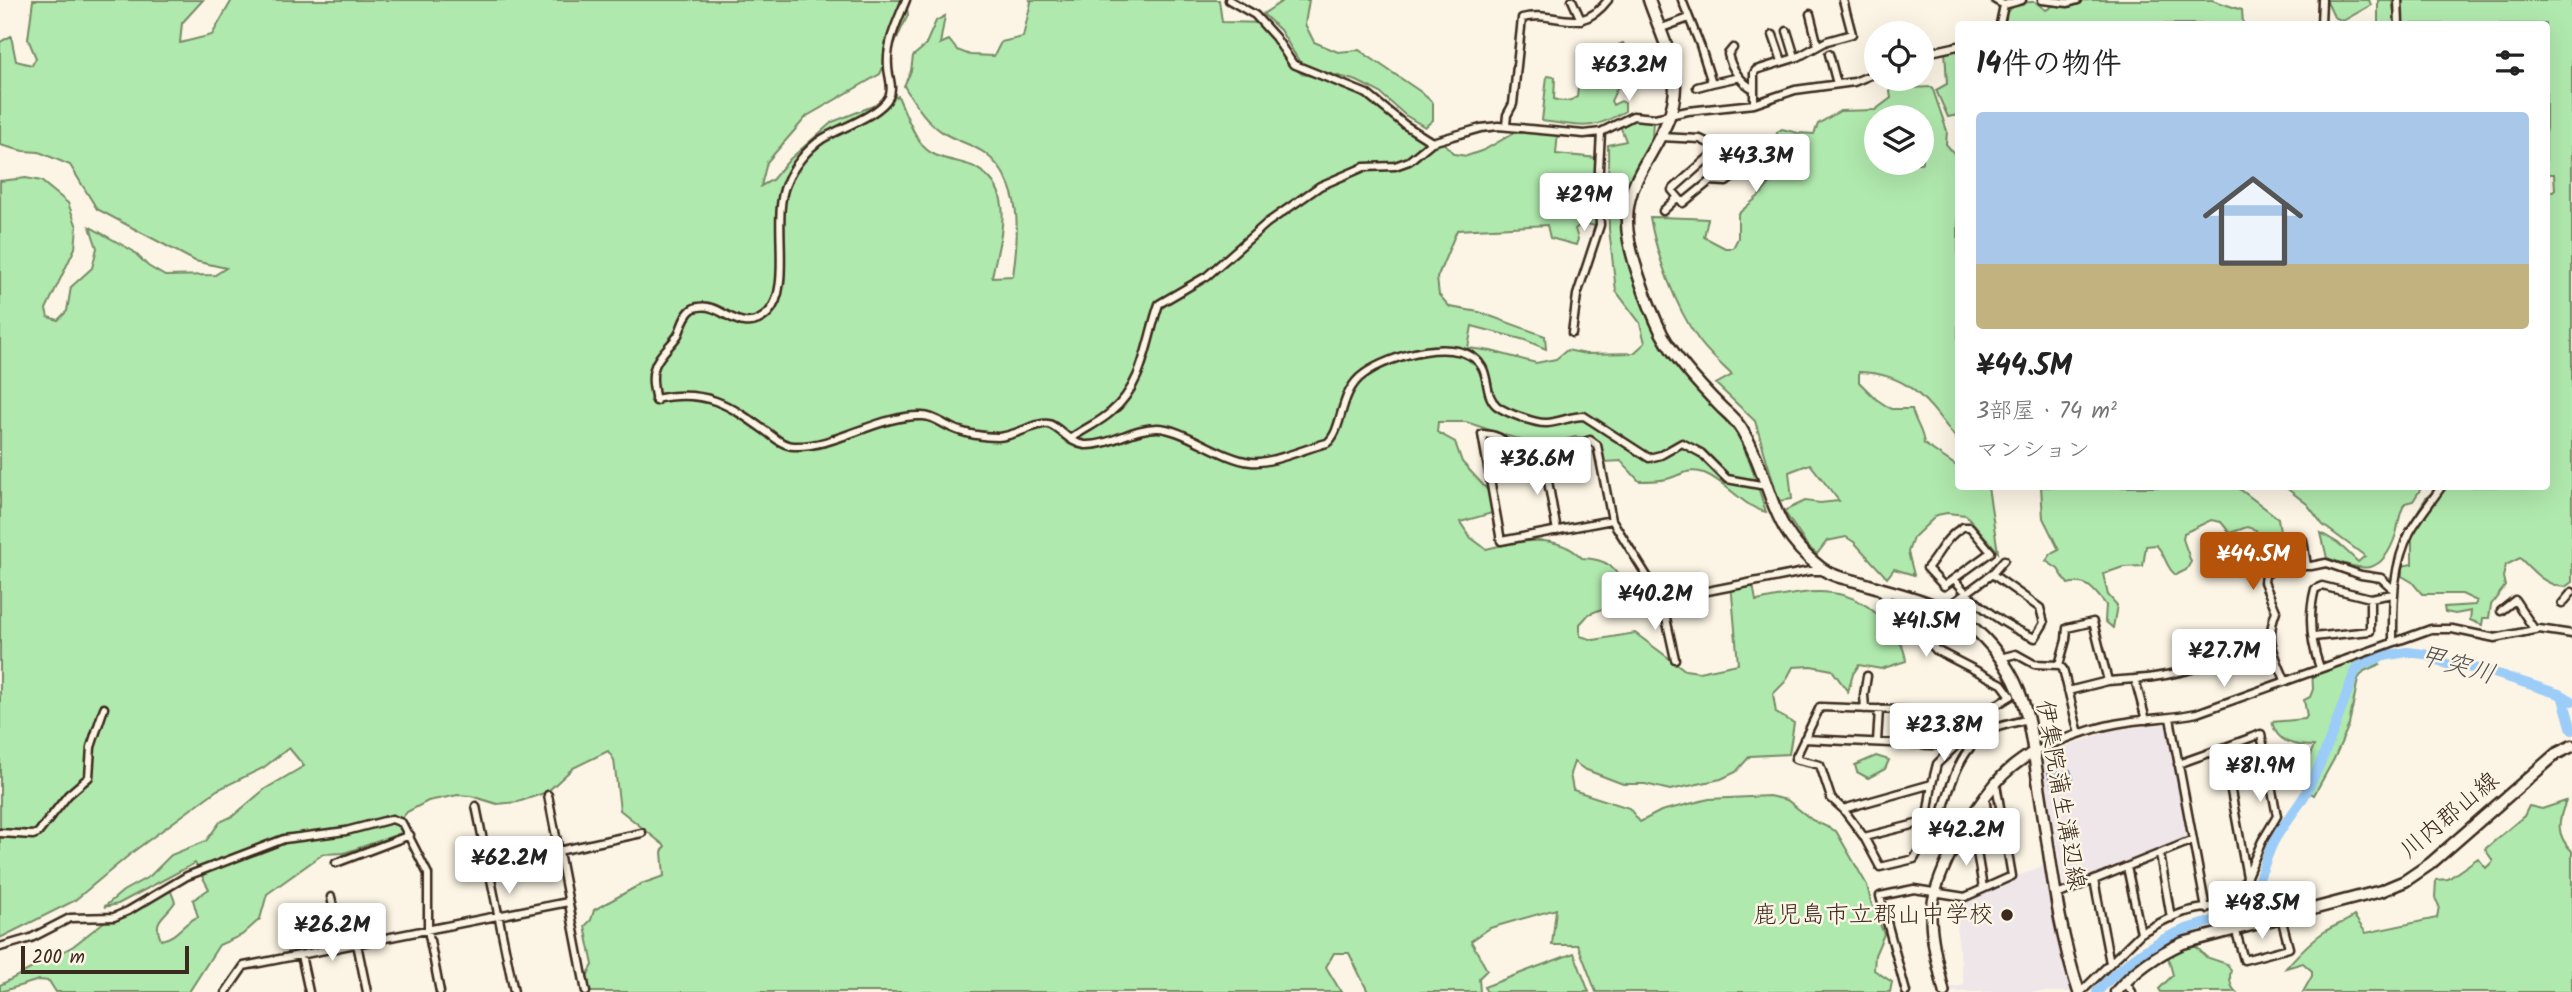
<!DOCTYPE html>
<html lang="ja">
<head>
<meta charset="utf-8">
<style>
  body { margin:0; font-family:Kalam,"Klee One",sans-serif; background:#f6f6f6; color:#222; height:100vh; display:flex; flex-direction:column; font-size:26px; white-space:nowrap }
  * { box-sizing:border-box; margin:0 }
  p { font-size:23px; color:#767676 }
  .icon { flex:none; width:38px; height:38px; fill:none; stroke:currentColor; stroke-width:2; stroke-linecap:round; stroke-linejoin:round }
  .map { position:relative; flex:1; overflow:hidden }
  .side { position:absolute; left:1955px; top:21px; width:595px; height:469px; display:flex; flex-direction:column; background:#fff; border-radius:7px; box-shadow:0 7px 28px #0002 }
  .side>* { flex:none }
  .fabs { position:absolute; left:1864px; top:21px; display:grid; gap:14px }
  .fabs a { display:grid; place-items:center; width:70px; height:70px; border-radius:50%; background:#fff; box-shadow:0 7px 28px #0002; font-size:35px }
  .scale { position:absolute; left:21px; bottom:18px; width:168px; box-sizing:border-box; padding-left:7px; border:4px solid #3b2a1e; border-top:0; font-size:19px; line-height:24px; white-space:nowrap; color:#3b2a1e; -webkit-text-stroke:5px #fcf5e5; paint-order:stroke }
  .price { position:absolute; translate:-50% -60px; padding:0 16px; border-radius:7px; background:#fff; color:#222; font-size:23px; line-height:46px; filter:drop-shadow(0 2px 4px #0008) }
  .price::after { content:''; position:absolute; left:50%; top:42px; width:21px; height:16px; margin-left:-10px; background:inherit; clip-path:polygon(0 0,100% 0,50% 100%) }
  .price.selected { background:#b45309; color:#fff }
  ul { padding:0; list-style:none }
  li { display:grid; align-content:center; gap:14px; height:371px; padding:0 21px }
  li span { display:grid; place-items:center; height:217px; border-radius:7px; color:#555 }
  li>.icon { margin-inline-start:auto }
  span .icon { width:126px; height:126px; fill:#fffc; stroke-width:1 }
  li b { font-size:30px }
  h2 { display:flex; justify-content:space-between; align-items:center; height:84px; padding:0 21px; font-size:30px }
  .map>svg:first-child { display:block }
</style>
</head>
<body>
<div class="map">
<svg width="2572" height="992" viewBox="0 0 2572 992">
  <rect width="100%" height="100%" fill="#fcf5e5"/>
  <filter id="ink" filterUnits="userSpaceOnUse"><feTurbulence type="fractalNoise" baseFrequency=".0143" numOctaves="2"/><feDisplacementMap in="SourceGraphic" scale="14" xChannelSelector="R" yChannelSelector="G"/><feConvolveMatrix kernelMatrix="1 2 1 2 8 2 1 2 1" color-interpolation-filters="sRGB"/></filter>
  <g filter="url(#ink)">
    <path fill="#efe6ea" d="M2166,724L2187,836L2185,839L2064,887L2042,763L2048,753L2112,730Z
      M2044,865L2046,867L2066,974L2072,992H1949L1948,988L1964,985L1957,934L1959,899H1965Z"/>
    <path fill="#b0e9ad" stroke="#768a66" stroke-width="2" fill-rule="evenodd" d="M33,0H203L182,23L180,43L212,35L232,0H906L908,15L880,74L807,116L767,162L761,186L772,180L790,159L832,122L898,96C904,110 915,140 926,149C938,160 958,160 972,166C1020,188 999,239 992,277L1013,276C1019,233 1023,184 986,154C974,145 960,142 947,135C927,124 916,105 904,86L911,71L913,56L925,46L936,21L945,16L940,44L949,40L957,50L970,55L994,56L1001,42L1023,37L1031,2L1030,0H1219L1222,22L1268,23L1284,45L1293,67L1302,74L1347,83L1388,108L1416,136L1442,141L1454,154L1467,156L1484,150L1514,133L1558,132L1556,154L1598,158L1599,227L1583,223L1575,229L1578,239L1576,245L1550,238L1547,225L1457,230L1437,278L1439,295L1450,307L1479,312L1545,336L1546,349L1525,340L1472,326L1468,348L1491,351L1536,363L1556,359L1567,350L1586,354L1634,353L1645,343L1640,323L1616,291L1609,229L1608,145L1626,141L1619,123L1635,114L1653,119L1652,141L1638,165L1620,210L1627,252L1634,277L1647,313L1670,356L1738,435L1751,465L1766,512C1743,507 1727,482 1704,473C1689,468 1681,475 1667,479C1658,481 1648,481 1639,481L1621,461L1605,462L1595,439L1575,437L1558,442L1532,444L1466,422H1438L1437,432L1455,442L1462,462L1495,498L1492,513L1460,522L1470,537L1486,549C1518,541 1556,532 1582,558C1614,559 1616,572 1632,597L1589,614L1580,624V636L1594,640L1635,633L1685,670L1699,672L1738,664L1731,583L1752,579L1756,601C1804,592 1850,579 1886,624C1896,636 1904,644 1906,661L1881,669L1859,665L1853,674L1848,692L1832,670L1811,666L1793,667L1785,682L1773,694L1776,713L1794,723L1789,754L1750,756L1736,772L1721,779L1670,790L1645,784H1623L1584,769L1574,762L1570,774L1573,790L1629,808L1640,822L1661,811L1709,799L1769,796L1787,800L1812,820L1836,831L1867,885L1871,902L1884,934L1875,955L1874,970L1892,982L1890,992H1596L1578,945H1552L1556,909L1490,928L1471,941L1487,970L1479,978L1480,992H1368L1349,953H1334L1326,967L1341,992H589L586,978L593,965L585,926L591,920L594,910L641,884L664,876L662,852L665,846L620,810L614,760L608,751L573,768L547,792L518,802L497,804L471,796L458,795L428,801L407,812L399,822L405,832L344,853L323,854L267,894L260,919L242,935L219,945L189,992H56L49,981L39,980L0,992V985L72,947L109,918L165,885L170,889L175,902C164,919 152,918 161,940C178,937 183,922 198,917L193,900L209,889L195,863L118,904L104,907L123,891L150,876L171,855L206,841L220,822L233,816L265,789L304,766L289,748L263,768L217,790L134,851L74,901L0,938V181L26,178L41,181L68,203L77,227L75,248L46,309L48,317L58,320L67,311L71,287L92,268L97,248L90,227L133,251L148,266L165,276L215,275L226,268L195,261L97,209L70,165L39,152L23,151L0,145V42L11,36L16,61L32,65L36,58L28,39Z
      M1284,0H1309L1305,24L1314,42L1338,52L1359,50L1421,92L1433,103V120L1425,127L1405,115L1379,92L1357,81L1302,66L1280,30L1263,14Z
      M2089,0H2212L2242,10L2243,24H1997C2005,10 2017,1 2035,2L2046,10L2056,4Z
      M2326,0H2369L2371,5L2343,21L2334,17Z
      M2378,0H2392L2396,24H2378Z
      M2398,0H2572V582L2565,587C2545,586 2533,571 2520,558L2506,565L2503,577L2505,586L2491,605L2489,618H2483L2482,625L2470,620L2471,611L2455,614L2445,612L2444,607L2475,605L2477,601L2462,594H2422L2412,582L2402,576V566L2412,564V542L2408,527L2426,498L2438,487L2546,486V197L2555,189L2554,174H2546V24H2401Z
      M1623,43L1635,59L1626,69L1611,101L1613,105L1621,101L1625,103V111C1590,132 1582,126 1542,121L1547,76L1555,77L1554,99C1563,102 1569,102 1577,97L1579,79L1599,80C1606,58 1598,54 1623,43Z
      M1958,43V115L1948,117L1936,90L1947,84L1945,50Z
      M1888,79H1895L1909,88L1932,87L1947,131L1946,144L1958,158V441C1929,404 1911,373 1859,372V382L1876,399L1891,409H1912C1915,423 1923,430 1924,444L1958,467V486L1988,487L1998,552L1966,515L1947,513L1937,515L1913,538L1908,552L1914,575L1894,569L1887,578L1854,542L1846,537L1827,541L1817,554L1808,547L1784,511L1805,501L1820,503L1839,501L1810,464L1789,472L1792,499L1779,501L1755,421L1716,384L1732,375C1721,364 1707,352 1698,339C1676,308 1656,254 1650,217C1670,217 1688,218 1708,219L1704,237L1725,248H1733L1738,238V214L1761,194L1782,169L1775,165L1777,132L1782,129L1798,133L1814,134L1818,124L1840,111L1875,110L1891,98ZM1876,117H1922V163H1876Z
      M2041,487H2237L2278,518L2282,544L2272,559L2261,565L2250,548L2261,540L2256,530L2247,527L2230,533L2221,522L2211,520L2184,533L2183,539L2191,562L2186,570L2176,575C2165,568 2166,554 2156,545L2146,546L2143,566L2123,567L2103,574L2108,595L2117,605L2113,628L2105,621L2106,605C2094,590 2088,579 2068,584L2058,569L2046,561L2051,554L2059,550L2043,518Z
      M2285,487H2422L2413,501L2405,503C2399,513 2399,523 2396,534C2382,577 2363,571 2327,558L2321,533L2338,543L2358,562L2365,556L2323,525L2307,504Z
      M2372,653L2380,664L2364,671L2358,679L2349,725L2334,759L2314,795L2294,782L2304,768L2314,746C2294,746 2277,743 2272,722L2305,719L2307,716L2304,700L2310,697L2313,689L2312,667L2324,671L2336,657Z
      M1876,756L1889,760L1885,769L1868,778L1857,772L1855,765Z
      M2566,801C2558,820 2555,835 2572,851V992H2303L2312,976V971L2303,963L2286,968C2298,954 2309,942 2324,932C2334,925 2345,923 2354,916L2366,933L2437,918L2439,906L2435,898L2436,880L2448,879L2478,858L2486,868L2493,861L2485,849L2524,816L2529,806L2542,809Z
      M2192,942L2206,957L2227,964L2231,970C2229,977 2230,987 2236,992H2161L2159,989L2173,975L2167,953Z
      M1574,953L1589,992H1487L1484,987Z"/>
    <path fill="#9cccf8" stroke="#758ba1" stroke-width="2" d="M2058,769L2060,773L2070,770L2073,778L2053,786L2048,773Z"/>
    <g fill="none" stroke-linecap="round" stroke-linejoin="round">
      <path stroke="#9cccf8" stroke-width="10" d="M2562,695L2572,730
        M2097,992C2122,965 2150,943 2184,930C2200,924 2220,921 2234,912C2258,898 2262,865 2273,843C2282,825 2296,811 2306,793C2327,753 2340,711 2356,669L2365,663L2384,656L2407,652L2424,654L2447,664L2485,670L2562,695L2572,701"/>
      <g stroke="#3b2a1e" stroke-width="11">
        <path id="street" d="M1229,0L1255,15L1275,37L1293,64L1367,94L1405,125L1432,142
          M1572,0L1581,20
          M1682,0L1700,45L1712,83L1735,78
          M1995,0L2004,5L2022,0
          M2042,0L2068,3L2078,0
          M2398,0L2399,24
          M1810,14L1818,46
          M2000,24L2004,5
          M2321,24L2322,0
          M1659,29L1689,18
          M1787,31L1795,57
          M1773,35L1782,61
          M1733,48L1728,54C1731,68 1741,83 1754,89
          M1829,54L1837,84
          M1922,54L1958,46
          M1697,87L1712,83
          M1754,104V73L1756,70L1798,57L1827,41L1852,34L1843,0
          M1506,125L1507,115L1513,104L1515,85L1522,18C1556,9 1579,38 1608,0
          M1661,137L1700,139L1719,148L1672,190L1683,203L1710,181L1726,182L1746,167L1732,152L1719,148
          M1746,167L1759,181L1773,177
          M1663,211L1678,197
          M1572,333L1577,295L1600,225L1598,187L1601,132
          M655,399C705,388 728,404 767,432C775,438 784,446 794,446C835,448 880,414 923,416C933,416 943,424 952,428C965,434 984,437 998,437C1013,437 1039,421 1049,424C1062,429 1069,443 1085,445C1110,446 1132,428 1157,428C1183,428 1221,459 1251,462C1272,464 1306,448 1327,443C1344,430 1338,392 1364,374C1388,356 1462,333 1482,367C1489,379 1485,396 1497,406C1506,413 1537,424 1547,423C1560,422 1571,416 1584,416L1649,458L1661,455L1682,443L1701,453L1727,479L1766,486
          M656,401C654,391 651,379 654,369C657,356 671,346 678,335C682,327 683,318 690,311C692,309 696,307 699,307C722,302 741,339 768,313C793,288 771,218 786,184C792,168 808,148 822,139C840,128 880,115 889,97C894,88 888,76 888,66C886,43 898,20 906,0
          M1482,434C1506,435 1503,445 1521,454C1526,456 1537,458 1543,458C1560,459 1574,444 1590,440L1597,445L1612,520L1501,541Z
          M1070,439C1083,429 1099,423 1111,412C1144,385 1146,341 1159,304L1207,276L1267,223L1320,186L1364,167L1395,166L1409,161L1432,142L1481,128L1498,126L1584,134L1601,132L1633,116L1655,118L1688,111L1754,104L1795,90L1854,82L1876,73
          M1544,459L1557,531
          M1612,520L1662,600L1675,659
          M1963,527H1970L1991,552L1944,586L1927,568C1941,552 1944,538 1963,527Z
          M2303,540L2307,566
          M1954,579C1974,604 2006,627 2035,638L2044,623L2040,608L1992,574
          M1876,588L1901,610L1936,650L2002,684L2011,696
          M1662,600L1809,571H1824
          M2562,604L2572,592
          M1946,608L1992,574L2004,560
          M2501,611L2515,600L2534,629
          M2313,637L2370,631V598
          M2393,641C2393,604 2392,566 2410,532C2419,516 2431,502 2442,486
          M2000,658L2016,654L2034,664L2059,665L2063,669L2079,734
          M2059,665L2066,640L2067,628L2093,622L2108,681L2068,691
          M2320,668C2311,643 2308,615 2315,589L2322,586L2370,598L2393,594
          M2285,680C2274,653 2265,640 2276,611L2264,582L2265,575L2279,566H2311L2326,563L2361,575L2381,578L2393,589
          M2108,681L2135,679
          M1865,709L1864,695L1867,676
          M2170,718L2206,909
          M2146,720L2135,679C2182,676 2226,659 2270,642
          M1804,739L1954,746
          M1877,742L1879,709
          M2223,748L2261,734L2277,816L2262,841L2247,876
          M2034,752C2063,739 2095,726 2127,722C2151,718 2174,718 2197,713L2431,629H2452L2495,638L2539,629L2572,634
          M1932,784L1923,843L1914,859L1880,867L1864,837L1843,809Z
          M1932,784L1937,764L1974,728L1977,717L2011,696
          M548,795L586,992
          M1985,798L1990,829
          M476,806L514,992
          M1843,809L1831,798L1820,765L1795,759L1820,707L1953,712L1977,717
          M0,833L33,835L38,833L68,795L89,777L91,747L104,708
          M1864,837L1928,821
          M558,851L642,833
          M2160,854L2171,918
          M336,863L410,835
          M2094,880L2110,963
          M1983,888L1976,846L1939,826C1948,792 1959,742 1996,728C2006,724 2018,722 2028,719
          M2057,895L2193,840
          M331,897L336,920L338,948
          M2235,928L2244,960L2289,948L2281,917
          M2141,933C2155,925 2169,917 2185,912C2213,904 2236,911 2247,877L2223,748L2178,764
          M357,944L367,992
          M0,947L31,938L70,918L114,917L128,911L187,876L284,839L346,831L392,819L402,823L428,874V930L440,992
          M301,955L309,992
          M2125,982L2132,992
          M226,992L244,966L568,902
          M1906,992L1880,896L1914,889L1965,897L2012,876L1996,784
          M2081,992L2141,933L2127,867"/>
      </g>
      <g stroke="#3b2a1e" stroke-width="14">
        <path id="secondary" d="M1944,992C1939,968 1931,942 1931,917C1933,876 1969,815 1996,783C2006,770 2020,761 2033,752"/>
      </g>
      <g stroke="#3b2a1e" stroke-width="15">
        <path id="primary" d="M1649,0C1658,27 1674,57 1675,86C1675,121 1651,149 1637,179C1631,191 1627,207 1627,220C1626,249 1649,307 1662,334C1676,360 1701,387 1722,408C1730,415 1737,421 1742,430C1774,482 1766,527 1821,568C1834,578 1851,579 1866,584C1931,604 1971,608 2009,671C2029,704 2032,743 2038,780C2050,851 2056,924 2079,992
          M2116,992C2134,971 2158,954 2183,943L2381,891L2405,881L2430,864L2556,754L2572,746"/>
      </g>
      <use href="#street" stroke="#fcf5e5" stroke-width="6"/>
      <use href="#secondary" stroke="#fcf5e5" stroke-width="9"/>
      <use href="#primary" stroke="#fcf5e5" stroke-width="10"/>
    </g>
  </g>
  <circle fill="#3b2a1e" stroke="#fcf5e5" stroke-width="2.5" cx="2007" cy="915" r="7"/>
  <g text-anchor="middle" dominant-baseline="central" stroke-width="5" stroke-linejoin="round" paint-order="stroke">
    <g font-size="24" fill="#3b2a1e" stroke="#fcf5e5">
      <text transform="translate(2060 795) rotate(80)">伊集院蒲生溝辺線</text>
      <text transform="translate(2450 816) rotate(-40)">川内郡山線</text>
    </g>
    <g font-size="24" fill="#3b2a1e" stroke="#fcf5e5" text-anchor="end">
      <text x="1993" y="915">鹿児島市立郡山中学校</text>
    </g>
    <g font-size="26" font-style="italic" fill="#535254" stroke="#fcf5e5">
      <text transform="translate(2457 666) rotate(16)">甲突川</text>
    </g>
  </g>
</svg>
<div class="fabs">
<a><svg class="icon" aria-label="locate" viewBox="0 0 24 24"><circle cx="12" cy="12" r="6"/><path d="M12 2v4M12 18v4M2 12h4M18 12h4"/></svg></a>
<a><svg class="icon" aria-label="layers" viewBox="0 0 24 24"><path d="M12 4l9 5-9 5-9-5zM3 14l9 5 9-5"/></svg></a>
</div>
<div class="scale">200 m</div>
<b class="price" style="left:1629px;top:103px">¥63.2M</b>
<b class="price" style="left:1756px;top:194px">¥43.3M</b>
<b class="price" style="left:1584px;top:233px">¥29M</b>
<b class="price" style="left:1537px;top:497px">¥36.6M</b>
<b class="price selected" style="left:2253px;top:592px">¥44.5M</b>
<b class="price" style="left:1655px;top:632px">¥40.2M</b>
<b class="price" style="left:1926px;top:659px">¥41.5M</b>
<b class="price" style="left:2224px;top:689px">¥27.7M</b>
<b class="price" style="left:1944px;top:763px">¥23.8M</b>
<b class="price" style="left:2260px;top:804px">¥81.9M</b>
<b class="price" style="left:1966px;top:868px">¥42.2M</b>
<b class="price" style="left:509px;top:896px">¥62.2M</b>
<b class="price" style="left:2262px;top:941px">¥48.5M</b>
<b class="price" style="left:332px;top:963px">¥26.2M</b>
<section class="side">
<h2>14件の物件<svg class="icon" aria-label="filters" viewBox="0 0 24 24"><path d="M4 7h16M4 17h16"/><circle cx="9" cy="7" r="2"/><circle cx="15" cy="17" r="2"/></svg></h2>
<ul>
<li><span style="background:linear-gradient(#a9c7e8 70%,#c2b280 0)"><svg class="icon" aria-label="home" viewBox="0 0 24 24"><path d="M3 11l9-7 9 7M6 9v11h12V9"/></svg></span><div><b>¥44.5M</b><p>3部屋 · 74 m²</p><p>マンション</p></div></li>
</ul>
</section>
</div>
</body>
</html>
